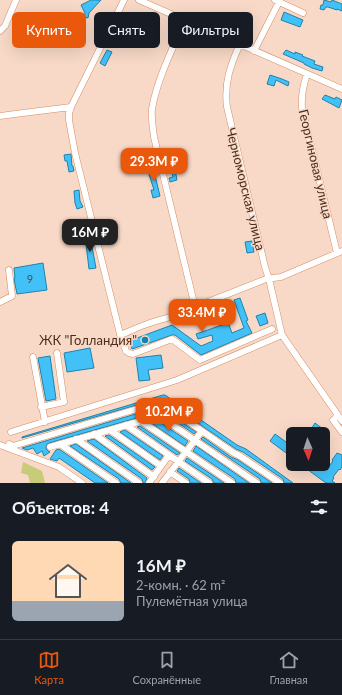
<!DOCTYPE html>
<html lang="ru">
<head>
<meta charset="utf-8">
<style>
  body { margin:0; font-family:Lato,sans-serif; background:#242831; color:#f1f3f6; height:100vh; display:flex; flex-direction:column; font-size:15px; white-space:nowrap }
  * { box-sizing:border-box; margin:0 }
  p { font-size:13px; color:#9ea1a6 }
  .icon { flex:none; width:22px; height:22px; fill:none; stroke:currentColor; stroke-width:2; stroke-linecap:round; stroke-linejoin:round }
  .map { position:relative; height:483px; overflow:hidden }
  .details { display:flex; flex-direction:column; background:#171b24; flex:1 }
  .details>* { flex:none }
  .top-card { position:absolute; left:12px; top:12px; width:318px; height:36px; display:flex; gap:8px }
  .needle { width:26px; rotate:177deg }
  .controls { position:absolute; left:286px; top:427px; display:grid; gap:8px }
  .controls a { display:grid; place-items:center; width:44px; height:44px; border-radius:6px; background:#171b24; box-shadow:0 4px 16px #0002; font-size:20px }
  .price { position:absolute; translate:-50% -34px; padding:0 9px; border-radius:8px; background:#ea580c; color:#fff; font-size:13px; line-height:26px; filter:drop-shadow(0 1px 2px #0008) }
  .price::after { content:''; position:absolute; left:50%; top:24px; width:12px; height:9px; margin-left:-6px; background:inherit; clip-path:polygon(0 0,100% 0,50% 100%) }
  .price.current { background:#222; color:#fff }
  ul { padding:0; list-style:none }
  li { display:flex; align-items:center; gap:12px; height:100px; padding:0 12px }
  li span { display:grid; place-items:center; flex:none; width:112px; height:80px; border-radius:6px; color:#555 }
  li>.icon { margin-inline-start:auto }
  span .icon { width:48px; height:48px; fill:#fffc; stroke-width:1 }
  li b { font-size:17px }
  h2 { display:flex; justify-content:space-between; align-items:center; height:48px; padding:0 12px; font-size:17px }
  .pill { padding:0 14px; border-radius:6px; background:#171b24; box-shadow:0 4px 16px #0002; font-size:14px; line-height:36px }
  .pill.current { background:#ea580c; color:#fff }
  .menu { display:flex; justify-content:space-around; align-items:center; height:56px; border-top:1px solid #363941; background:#171b24; font-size:11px; color:#9ea1a6 }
  .menu a { display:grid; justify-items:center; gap:2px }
  .menu .current { color:#ea580c }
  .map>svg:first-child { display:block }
</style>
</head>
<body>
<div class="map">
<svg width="342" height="483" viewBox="0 0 342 483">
  <rect width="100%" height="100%" fill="#f8d9c7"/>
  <path fill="#c7cb7a" d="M23,462L42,471L45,483H30L28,475L21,473Z"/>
  <path fill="#42c1f8" stroke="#1f83ab" d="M91,0H101L89,13L88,18L84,17L85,13L81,5Z
    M324,0L331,2L332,0L342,4V11L337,9V10L328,7H326L324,10L320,9L321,5H323Z
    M284,12L303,20L300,27L281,20Z
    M107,50L112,52L105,66L100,63Z
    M286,50L295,54V52L303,55L302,56L315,61L314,64L323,67L322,71L312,68L304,64V63L283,54Z
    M270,75L282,79L289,82L288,86L276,80L274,86L267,84Z
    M325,95L335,99L336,97L342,100L339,108L322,99Z
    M173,153L175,158L173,159L177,180L170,182L169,178L173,177L169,160L167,155Z
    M71,154L72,166H73L74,171L69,172L67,161H65L64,155Z
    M154,166L155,171H154L160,196L153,198L151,190H154L147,168Z
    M79,190L80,201L83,207L77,209L75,203L74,191Z
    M90,236L96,268L89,269L86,244H85L83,237Z
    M252,241L254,252L247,253L245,242Z
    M43,263L47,290L17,294L15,284L14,278H15L14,268Z
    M240,298L248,320L246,321L252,333L201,355L175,335H172L132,349L129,341L172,325L201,346L213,341L212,335L198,339L196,334L222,325L218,314L216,315L214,309L216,308V307L221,306L225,317H226L232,333L244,328L234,300Z
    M265,313L268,323L260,326L256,316Z
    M90,348L94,368L67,372L64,353Z
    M161,355L163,368L148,370L150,380L139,381L136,358Z
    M50,356L56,399L46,401L38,358Z
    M163,395H165L237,445L246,449L293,483H284L283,479L243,452L236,449L161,398L22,438V437Z
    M159,407L196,432L194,434L161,411H158L155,412L154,415L144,417H140L49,443L47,444L46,448L47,450L50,452L44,456L42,451L37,454L33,448L27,450L22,448Z
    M154,416L155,419L188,441L185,446L150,422Z
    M315,423L323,429L319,434H308Z
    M140,426L180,453L177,455L137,427Z
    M125,430L163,456L160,460L120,432Z
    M275,434L293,447V458L270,441Z
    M109,435L155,467L152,470L105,436Z
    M203,437L231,457L238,460L272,483H261L260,479L201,439Z
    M94,439L147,478L145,483H143L142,479L87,441Z
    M76,444L131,483H121L119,479L70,446Z
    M196,446L249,483H236L235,479L193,451Z
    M59,449L108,483H95L59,458L57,461L50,459L56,450Z
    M337,453L342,455V467L340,470L339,469L333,477L334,478L332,481L335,483H326L300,464H317L324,470L325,469L326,470L333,461L332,460Z
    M187,458L224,483H214L212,479L185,461Z
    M179,468L201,483H190L189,479L177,471Z"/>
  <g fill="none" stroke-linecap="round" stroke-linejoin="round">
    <g stroke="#d68d62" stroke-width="7">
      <path id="minor" d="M124,0L71,107L69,113V120L75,153L119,330L126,351L129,353L133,354L172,339L200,360L272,329
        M139,0L342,89
        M275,0L303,13
        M185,20C173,48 157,79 152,109C151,118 153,128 154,137L195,307
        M0,31L5,26L16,0
        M240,44C230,66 224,83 227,107L265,267L269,279L282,335L342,421
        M254,51L280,0
        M307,74C303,86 301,95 302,108L337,253
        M0,116L23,113L71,107
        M0,302L12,296L9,270
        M120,335C129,332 138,327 147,324C163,318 180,316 195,307L266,279L281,277L342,251
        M33,357L45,422
        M41,407L64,402L57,353
        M158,415L257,483
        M338,416L333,420L342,432
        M126,425L209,483
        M110,430L161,466
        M202,431L234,453L240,456L280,483
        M11,432L177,380L282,335
        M94,434L154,477
        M76,439L139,483
        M60,444L116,483
        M0,445L59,467L82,483
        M50,447L141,421L232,483
        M8,448L9,444L13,446L160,402L202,431L162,483
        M170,472L186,483
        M149,483L169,455"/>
    </g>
    <use href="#minor" stroke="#fff" stroke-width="6"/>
  </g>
  <circle fill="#1680a9" stroke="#f8d9c7" stroke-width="1.5" cx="145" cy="340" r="4"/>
  <g text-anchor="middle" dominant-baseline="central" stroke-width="3" stroke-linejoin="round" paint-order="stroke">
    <g font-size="11" fill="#495252">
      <text x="30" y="278">9</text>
    </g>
    <g font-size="13" fill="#4b2d1b" stroke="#f8d9c7">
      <text transform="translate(316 164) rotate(77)">Георгиновая улица</text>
      <text transform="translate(246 189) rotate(76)">Черноморская улица</text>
    </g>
    <g font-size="13" fill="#4b2d1b" stroke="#f8d9c7" text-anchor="end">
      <text x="137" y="340">ЖК "Голландия"</text>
    </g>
  </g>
</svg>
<div class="controls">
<a><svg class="needle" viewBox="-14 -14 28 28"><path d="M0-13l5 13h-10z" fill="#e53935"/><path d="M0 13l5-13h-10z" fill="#9ea1a6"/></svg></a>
</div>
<b class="price" style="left:154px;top:182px">29.3M ₽</b>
<b class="price current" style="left:90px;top:253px">16M ₽</b>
<b class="price" style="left:202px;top:333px">33.4M ₽</b>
<b class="price" style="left:169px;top:432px">10.2M ₽</b>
<div class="top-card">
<a class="pill current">Купить</a>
<a class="pill">Снять</a>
<a class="pill">Фильтры</a>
</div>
</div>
<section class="details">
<h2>Объектов: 4<svg class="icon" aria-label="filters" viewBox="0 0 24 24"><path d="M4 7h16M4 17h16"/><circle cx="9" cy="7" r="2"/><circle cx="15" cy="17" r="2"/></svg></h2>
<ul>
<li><span style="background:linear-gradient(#ffd9b3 75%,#9aa5b1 0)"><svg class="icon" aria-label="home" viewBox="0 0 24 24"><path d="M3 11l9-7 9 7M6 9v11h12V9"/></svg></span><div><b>16M ₽</b><p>2-комн. · 62 m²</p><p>Пулемётная улица</p></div></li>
</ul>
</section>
<nav class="menu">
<a class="current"><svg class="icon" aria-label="map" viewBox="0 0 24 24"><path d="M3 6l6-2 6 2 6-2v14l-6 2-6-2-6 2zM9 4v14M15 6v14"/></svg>Карта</a>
<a><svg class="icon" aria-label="saved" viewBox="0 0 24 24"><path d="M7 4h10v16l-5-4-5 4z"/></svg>Сохранённые</a>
<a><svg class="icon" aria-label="home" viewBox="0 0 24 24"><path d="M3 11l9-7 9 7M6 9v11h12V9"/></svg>Главная</a>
</nav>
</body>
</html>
